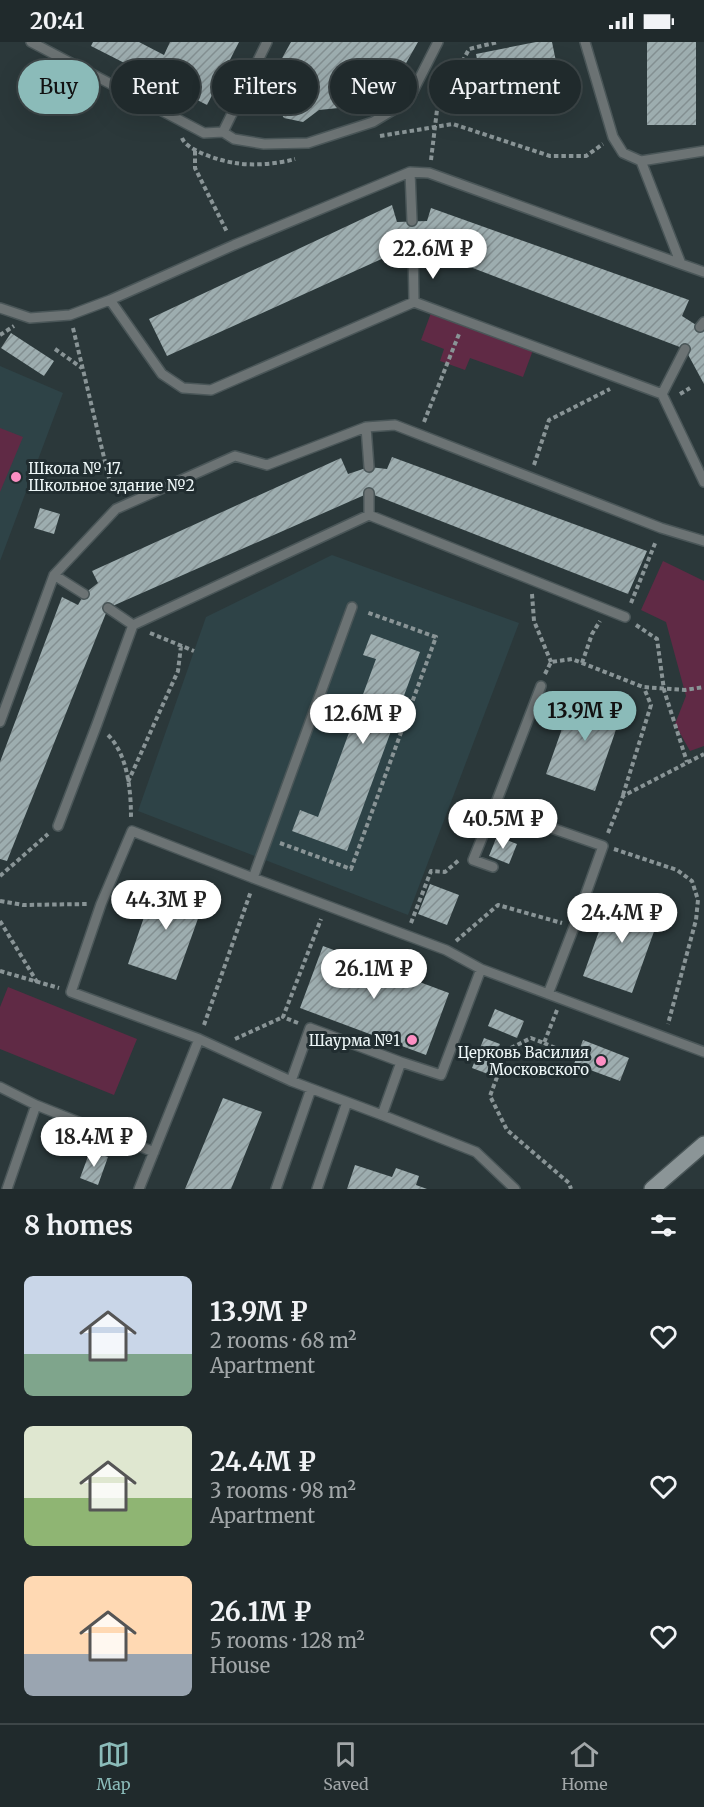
<!DOCTYPE html>
<html lang="en">
<head>
<meta charset="utf-8">
<style>
  body { margin:0; font-family:Merriweather,serif; background:#2d3638; color:#f1f3f6; height:100vh; display:flex; flex-direction:column; font-size:22px; white-space:nowrap }
  * { box-sizing:border-box; margin:0 }
  p { font-size:20px; color:#a2a7a9 }
  .icon { flex:none; width:33px; height:33px; fill:none; stroke:currentColor; stroke-width:2; stroke-linecap:round; stroke-linejoin:round }
  .map { position:relative; height:1147px; overflow:hidden }
  .side { display:flex; flex-direction:column; background:#202a2c; flex:1 }
  .side>* { flex:none }
  .banner { position:absolute; left:18px; top:18px; width:669px; height:54px; display:flex; gap:12px }
  .price { position:absolute; translate:-50% -51px; padding:0 14px; border-radius:21px; background:#fff; color:#222; font-size:20px; line-height:39px; filter:drop-shadow(0 2px 3px #0008) }
  .price::after { content:''; position:absolute; left:50%; top:36px; width:18px; height:14px; margin-left:-9px; background:inherit; clip-path:polygon(0 0,100% 0,50% 100%) }
  .price.selected { background:#8bbbb9; color:#111 }
  ul { padding:0; list-style:none }
  li { display:flex; align-items:center; gap:18px; height:150px; padding:0 24px }
  li span { display:grid; place-items:center; flex:none; width:168px; height:120px; border-radius:9px; color:#555 }
  li>.icon { margin-inline-start:auto }
  span .icon { width:72px; height:72px; fill:#fffc; stroke-width:1 }
  li b { font-size:26px }
  h2 { display:flex; justify-content:space-between; align-items:center; height:72px; padding:0 24px; font-size:26px }
  .chip { padding:0 21px; border-radius:27px; background:#202a2c; box-shadow:0 6px 24px #0002,0 0 0 2px #3d4648; font-size:21px; line-height:54px }
  .chip.selected { background:#8bbbb9; color:#111 }
  .status { display:flex; justify-content:space-between; align-items:center; height:42px; padding:0 30px; background:#202a2c; direction:ltr }
  .status svg { height:16px; fill:currentColor }
  .menu { display:flex; justify-content:space-around; align-items:center; height:84px; border-top:2px solid #3d4648; background:#202a2c; font-size:16px; color:#a2a7a9 }
  .menu a { display:grid; justify-items:center; gap:3px }
  .menu .selected { color:#8bbbb9 }
  .map>svg:first-child { display:block }
</style>
</head>
<body>
<div class="status"><b>20:41</b><svg viewBox="0 0 49 12"><path d="M0 12V9h3v3zM5 12V6h3v6zM10 12V3h3v9zM15 12V0h3v12zM26 1h20v11H26zM47 4h2v5h-2z"/></svg></div>
<div class="map">
<svg width="704" height="1147" viewBox="0 0 704 1147">
  <defs>
    <pattern id="building-hatch" width="6" height="6" patternUnits="userSpaceOnUse" patternTransform="scale(1.5)"><rect width="6" height="6" fill="#9dadaf"/><path d="M-1 1l2-2M0 6l6-6M5 7l2-2" fill="none" stroke="#838f91"/></pattern>
  </defs>
  <rect width="100%" height="100%" fill="#2b383a"/>
  <path fill="#2e4347" d="M0,324L63,351L0,519Z
    M332,513L519,581L408,873L138,769L206,575Z"/>
  <path fill="#602a45" d="M431,271L533,308L523,335L470,316L465,328L440,319L444,307L421,298Z
    M0,386L23,395L0,450Z
    M663,519L704,539V704L690,709L675,682L686,654L666,580L641,568Z
    M8,945L137,997L114,1053L0,1007V965Z"/>
  <path fill="url(#building-hatch)" d="M93,0H139L164,13L170,0H239L207,63L91,4Z
    M291,0H418L392,46L374,43L358,64L319,68L303,80L284,76L269,54L270,38Z
    M536,0H552L560,39L484,54L476,12Z
    M647,0H696V83H647Z
    M392,163L397,180L427,179L431,166L689,258L682,274L704,288V342L685,307L418,205H408L167,314L149,277Z
    M11,291L54,319L44,334L1,306Z
    M392,415L647,509L628,552L369,451L108,566L7,819L0,817V720L62,555L78,563L84,552L98,541L92,529L341,416L348,432L369,425L387,427Z
    M40,466L60,472L54,492L34,486Z
    M371,592L420,610L347,809L292,789L300,768L318,775L376,617L363,613Z
    M575,650L623,667L595,749L546,732Z
    M497,794L517,802L509,822L489,814Z
    M156,840L205,857L176,938L128,922Z
    M430,842L459,853L447,883L418,872Z
    M612,853L661,870L632,951L583,934Z
    M323,904L449,951L426,1013L300,966Z
    M495,967L524,979L517,996L488,984Z
    M484,996L500,1002L488,1032L472,1026Z
    M583,998L629,1016L620,1039L574,1022Z
    M223,1056L262,1070L231,1147H185Z
    M90,1109L108,1115L98,1143L80,1136Z
    M355,1123L392,1135L396,1126L419,1134L416,1143L427,1147H347Z"/>
  <g fill="none" stroke-linecap="round" stroke-linejoin="round">
    <g stroke="#4a5658" stroke-width="12">
      <path id="service" d="M31,0L204,91L223,90L267,0
        M585,0L613,95L623,111L641,119L681,222L704,230
        M223,90L234,97L264,102L308,101L373,80L408,59L438,0
        M641,119L704,109
        M410,130L412,179
        M413,205L414,260
        M110,258L162,332L183,346L211,348L414,260L662,352L704,440
        M0,266L30,276L70,273L110,258L234,203L410,130L429,131L681,222
        M700,285L704,280
        M662,352L685,307
        M366,385L369,425
        M369,451V473
        M54,533L84,552
        M108,566L133,583
        M541,644L494,766L603,804L574,885L548,952
        M0,680L54,533L116,467L235,414L267,423L366,385L395,383L661,486L704,499
        M58,784L97,682L133,583L369,473L625,575
        M493,825L473,818L494,766
        M253,836L352,565
        M291,1039L310,986L401,1020
        M0,1045L36,1063L7,1147
        M36,1063L154,1110
        M382,1073L401,1020L441,1033L481,927
        M139,1147L199,997
        M276,1147L311,1047
        M317,1147L347,1060
        M515,1147L476,1110L382,1073L291,1039L199,997L71,950L101,862L132,789L253,836L446,908L481,927L704,1010"/>
    </g>
    <g stroke="#4a5658" stroke-width="18">
      <path id="secondary" d="M652,1147L704,1102"/>
    </g>
    <path stroke="#899496" stroke-width="4" stroke-dasharray="4.5 3" stroke-linecap="butt" d="M380,94L453,82L550,114H586L603,102
      M182,96C187,109 221,119 235,121C252,124 278,122 295,117
      M195,109V126L227,190
      M431,118L437,68L469,7L498,0
      M73,286L113,453
      M0,293L14,284
      M55,307L82,326
      M680,352L690,346
      M424,380L459,292
      M534,423L549,378L610,347
      M532,552L534,579L551,620
      M631,561L656,499
      M636,583L657,597L664,648L687,720
      M150,591L194,609
      M582,621L592,592L600,579
      M545,632L551,620L572,617L643,645L685,648L704,645
      M108,693C128,713 131,749 131,776
      M128,740L178,629L181,604
      M623,753L651,663L644,646
      M608,791L623,754L704,712
      M280,801L351,827L436,595L366,570
      M614,807L677,828L692,839L698,858L696,878L668,982
      M0,834L48,792
      M0,859L23,863L88,862
      M0,879L37,940
      M411,881L431,829L445,830L459,818
      M456,899L498,863L562,881
      M0,929L59,946
      M557,968L544,1001L531,996L507,1008L490,1054L507,1088L569,1141L571,1147
      M298,981L283,975L321,877
      M204,983L251,849
      M235,997L283,975
      M544,1001L569,1012"/>
    <use href="#service" stroke="#6c7374" stroke-width="9"/>
    <use href="#secondary" stroke="#8b9597" stroke-width="15"/>
  </g>
  <g fill="#fc8fc3" stroke="#212d30" stroke-width="2">
    <circle cx="16" cy="435" r="6"/>
    <circle cx="412" cy="998" r="6"/>
    <circle cx="601" cy="1019" r="6"/>
  </g>
  <g text-anchor="middle" dominant-baseline="central" stroke-width="6" stroke-linejoin="round" paint-order="stroke">
    <g font-size="15" fill="#edf6f7" stroke="#212d30" text-anchor="end">
      <text x="28" y="426" text-anchor="start">Школа № 17.<tspan x="28" dy="17">Школьное здание №2</tspan></text>
      <text x="400" y="998">Шаурма №1</text>
      <text x="589" y="1010">Церковь Василия<tspan x="589" dy="17">Московского</tspan></text>
    </g>
  </g>
</svg>
<b class="price" style="left:433px;top:238px">22.6M ₽</b>
<b class="price selected" style="left:585px;top:700px">13.9M ₽</b>
<b class="price" style="left:363px;top:703px">12.6M ₽</b>
<b class="price" style="left:503px;top:808px">40.5M ₽</b>
<b class="price" style="left:166px;top:889px">44.3M ₽</b>
<b class="price" style="left:622px;top:902px">24.4M ₽</b>
<b class="price" style="left:374px;top:958px">26.1M ₽</b>
<b class="price" style="left:94px;top:1126px">18.4M ₽</b>
<div class="banner">
<a class="chip selected">Buy</a>
<a class="chip">Rent</a>
<a class="chip">Filters</a>
<a class="chip">New</a>
<a class="chip">Apartment</a>
</div>
</div>
<section class="side">
<h2>8 homes<svg class="icon" aria-label="filters" viewBox="0 0 24 24"><path d="M4 7h16M4 17h16"/><circle cx="9" cy="7" r="2"/><circle cx="15" cy="17" r="2"/></svg></h2>
<ul>
<li><span style="background:linear-gradient(#c9d6e8 65%,#7fa58c 0)"><svg class="icon" aria-label="home" viewBox="0 0 24 24"><path d="M3 11l9-7 9 7M6 9v11h12V9"/></svg></span><div><b>13.9M ₽</b><p>2 rooms · 68 m²</p><p>Apartment</p></div><svg class="icon" aria-label="heart" viewBox="0 0 24 24"><path d="M12 20l-8-8c-3-5 5-10 8-4 3-6 11-1 8 4z"/></svg></li>
<li><span style="background:linear-gradient(#dfe7d0 60%,#8fb573 0)"><svg class="icon" aria-label="home" viewBox="0 0 24 24"><path d="M3 11l9-7 9 7M6 9v11h12V9"/></svg></span><div><b>24.4M ₽</b><p>3 rooms · 98 m²</p><p>Apartment</p></div><svg class="icon" aria-label="heart" viewBox="0 0 24 24"><path d="M12 20l-8-8c-3-5 5-10 8-4 3-6 11-1 8 4z"/></svg></li>
<li><span style="background:linear-gradient(#ffd9b3 65%,#9aa5b1 0)"><svg class="icon" aria-label="home" viewBox="0 0 24 24"><path d="M3 11l9-7 9 7M6 9v11h12V9"/></svg></span><div><b>26.1M ₽</b><p>5 rooms · 128 m²</p><p>House</p></div><svg class="icon" aria-label="heart" viewBox="0 0 24 24"><path d="M12 20l-8-8c-3-5 5-10 8-4 3-6 11-1 8 4z"/></svg></li>
</ul>
</section>
<nav class="menu">
<a class="selected"><svg class="icon" aria-label="map" viewBox="0 0 24 24"><path d="M3 6l6-2 6 2 6-2v14l-6 2-6-2-6 2zM9 4v14M15 6v14"/></svg>Map</a>
<a><svg class="icon" aria-label="saved" viewBox="0 0 24 24"><path d="M7 4h10v16l-5-4-5 4z"/></svg>Saved</a>
<a><svg class="icon" aria-label="home" viewBox="0 0 24 24"><path d="M3 11l9-7 9 7M6 9v11h12V9"/></svg>Home</a>
</nav>
</body>
</html>
